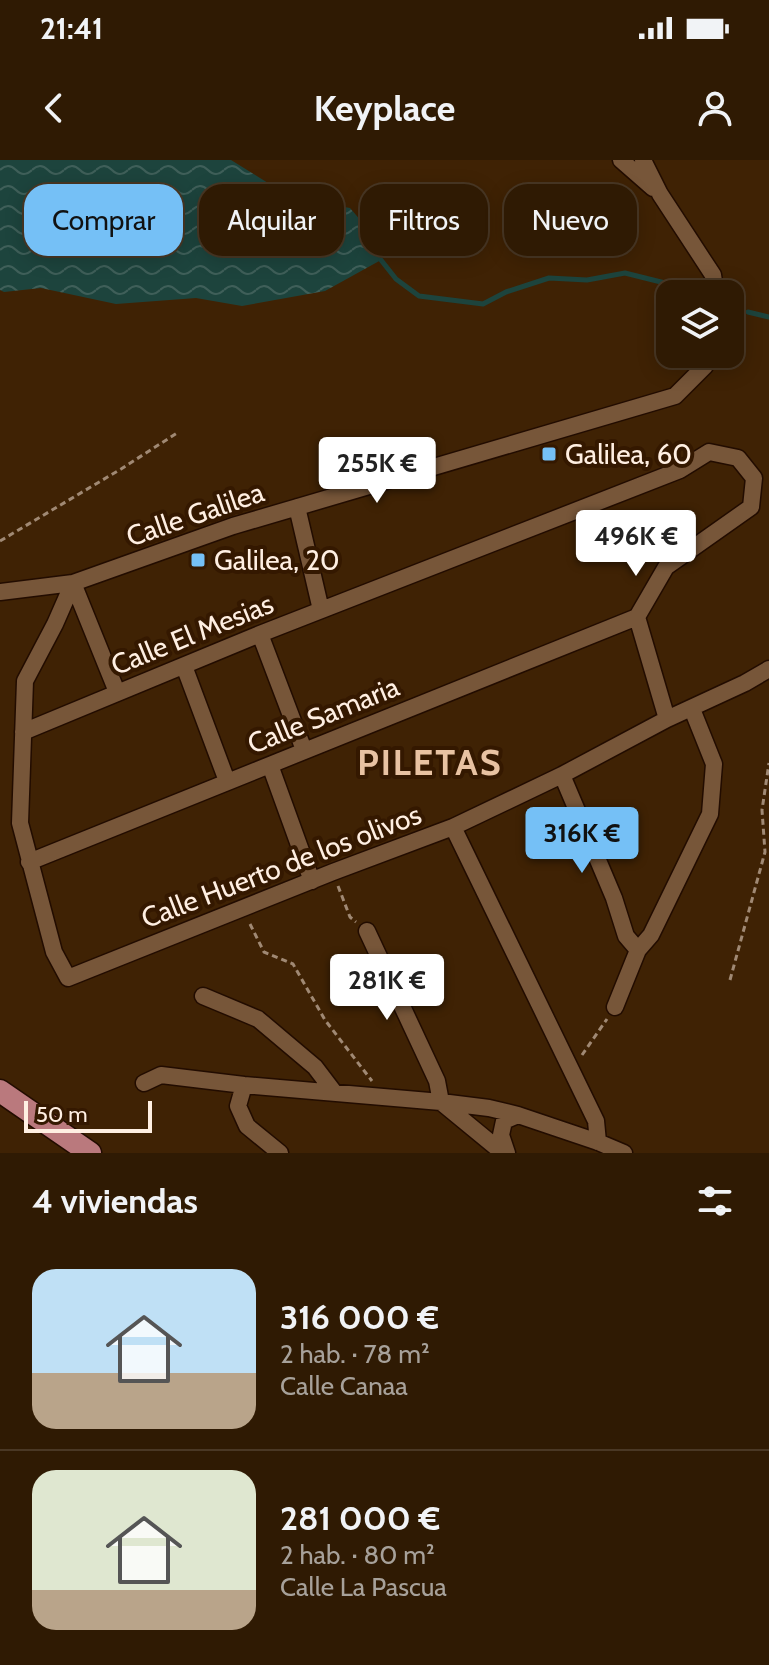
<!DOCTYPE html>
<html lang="es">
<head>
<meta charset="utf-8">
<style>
  body { margin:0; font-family:Cabin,sans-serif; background:#37230d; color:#f1f3f6; height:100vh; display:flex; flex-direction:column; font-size:30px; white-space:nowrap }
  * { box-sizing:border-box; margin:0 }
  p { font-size:26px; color:#a7a19a }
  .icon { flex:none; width:44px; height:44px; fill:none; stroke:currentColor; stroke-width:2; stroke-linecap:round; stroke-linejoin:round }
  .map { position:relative; height:993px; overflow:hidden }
  .drawer { display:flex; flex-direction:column; background:#2f1a03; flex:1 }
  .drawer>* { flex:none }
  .top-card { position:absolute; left:24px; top:24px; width:722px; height:72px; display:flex; gap:16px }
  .controls { position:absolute; left:656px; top:120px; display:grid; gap:16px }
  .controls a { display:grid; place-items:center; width:88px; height:88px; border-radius:16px; background:#2f1a03; box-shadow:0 4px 20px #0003,0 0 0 2px #4a3825; font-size:40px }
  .scale { position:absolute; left:24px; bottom:20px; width:128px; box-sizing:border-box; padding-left:8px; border:4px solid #ffefe2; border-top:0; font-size:22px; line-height:28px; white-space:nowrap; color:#ffefe2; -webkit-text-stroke:6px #341800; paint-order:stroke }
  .price { position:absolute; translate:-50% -68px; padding:0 18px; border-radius:8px; background:#fff; color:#222; font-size:26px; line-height:52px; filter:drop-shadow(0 2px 4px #0008) }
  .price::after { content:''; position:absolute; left:50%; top:48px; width:24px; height:18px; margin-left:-12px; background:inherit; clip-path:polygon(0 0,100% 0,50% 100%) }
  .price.current { background:#75c0f6; color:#111 }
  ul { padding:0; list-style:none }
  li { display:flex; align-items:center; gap:24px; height:200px; padding:0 32px }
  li+li { border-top:2px solid #4a3825 }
  li span { display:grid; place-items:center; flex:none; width:224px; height:160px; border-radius:24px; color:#555 }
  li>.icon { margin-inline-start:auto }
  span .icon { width:96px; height:96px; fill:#fffc; stroke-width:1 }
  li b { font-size:34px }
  h2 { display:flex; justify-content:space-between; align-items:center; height:96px; padding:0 32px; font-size:34px }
  .pill { padding:0 28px; border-radius:24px; background:#2f1a03; box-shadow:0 4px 20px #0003,0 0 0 2px #4a3825; font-size:28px; line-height:72px }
  .pill.current { background:#75c0f6; color:#111 }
  .status { display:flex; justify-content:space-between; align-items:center; height:56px; padding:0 40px; background:#2f1a03; direction:ltr }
  .status svg { height:22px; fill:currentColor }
  header { display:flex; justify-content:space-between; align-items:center; height:104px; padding:0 32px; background:#2f1a03; font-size:36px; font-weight:700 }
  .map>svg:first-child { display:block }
</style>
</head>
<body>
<div class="status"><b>21:41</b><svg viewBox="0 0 49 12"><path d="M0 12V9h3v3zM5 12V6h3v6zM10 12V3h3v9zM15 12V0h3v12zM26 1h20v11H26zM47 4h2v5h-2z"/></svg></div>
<header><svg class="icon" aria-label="back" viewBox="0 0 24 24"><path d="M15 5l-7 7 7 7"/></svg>Keyplace<svg class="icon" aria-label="person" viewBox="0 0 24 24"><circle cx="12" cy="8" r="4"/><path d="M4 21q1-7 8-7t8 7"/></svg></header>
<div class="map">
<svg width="769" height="993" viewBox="0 0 769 993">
  <defs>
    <pattern id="water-waves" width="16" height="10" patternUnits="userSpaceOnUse" patternTransform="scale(2)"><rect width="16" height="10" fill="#1d443d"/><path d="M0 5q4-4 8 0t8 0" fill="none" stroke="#3f5f59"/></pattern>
  </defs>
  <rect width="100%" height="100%" fill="#3f2204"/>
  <path fill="url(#water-waves)" d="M0,0H231L292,38L350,48L374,76L381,100L325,131L242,146L196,138L116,144L41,128L4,132L0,130Z"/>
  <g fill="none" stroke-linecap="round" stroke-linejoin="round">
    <path stroke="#1d443d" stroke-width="5" d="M381,100L396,119L419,136L483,144L506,132L549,118L587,120L625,113L669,124
      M748,152L769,157"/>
    <g stroke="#220c00" stroke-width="19">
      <path id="minor" d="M621,0L653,28
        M643,0L660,34L713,115L716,134
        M297,347L321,450
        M73,423L55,464L25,521L20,663L54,792L68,818L333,712L453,667L562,615L667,559L745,523L769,509
        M73,423L117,532
        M0,432L73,423L233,366L675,236L705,206L709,194
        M260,474L304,590
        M184,506L227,621
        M23,572L260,474L680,310L709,292L738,298L754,318L751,347L666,407L637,457L667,559
        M270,605L312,721
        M562,615L614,738L626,776L638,790
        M453,667L596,961L598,982
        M29,702L637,457
        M367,771L437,921L441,942L503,993
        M203,836L258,859L315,907L334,932
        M615,847L638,790L651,775L710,654L714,604L692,549
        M144,923L161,915L244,925L441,942L489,948L518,955L598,982L624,993
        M244,925L238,946L247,966L280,993
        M507,993L501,975L504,961L518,955"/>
    </g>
    <g stroke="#220c00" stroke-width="25">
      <path id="major" d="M0,931L90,993"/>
    </g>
    <path stroke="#a08974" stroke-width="3" stroke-dasharray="6 4" stroke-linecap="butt" d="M0,381L121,309L177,273
      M338,726L350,757L356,762
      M250,764L264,792L293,804L325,860L372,921
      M730,820L765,692L762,650L769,603
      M582,895L607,859"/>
    <use href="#minor" stroke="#775639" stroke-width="16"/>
    <use href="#major" stroke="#ba797d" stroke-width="22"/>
  </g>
  <g fill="#75c0f6" stroke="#341800" stroke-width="3">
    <rect x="541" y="286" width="16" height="16" rx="4"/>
    <rect x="190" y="392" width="16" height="16" rx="4"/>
  </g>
  <g text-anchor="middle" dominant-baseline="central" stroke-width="8" stroke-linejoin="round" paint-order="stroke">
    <g font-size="28" fill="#ffefe2" stroke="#341800" text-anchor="start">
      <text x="565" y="294">Galilea, 60</text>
      <text x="214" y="400">Galilea, 20</text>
    </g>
    <g font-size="28" fill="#ffefe2" stroke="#341800">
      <text transform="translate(195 354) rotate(-19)">Calle Galilea</text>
      <text transform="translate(192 474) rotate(-22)">Calle El Mesias</text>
      <text transform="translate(323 555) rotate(-22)">Calle Samaria</text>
      <text transform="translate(281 706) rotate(-21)">Calle Huerto de los olivos</text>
    </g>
    <g font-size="36" font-weight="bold" letter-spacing="2" fill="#e8c2a2" stroke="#341800">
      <text x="430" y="602">PILETAS</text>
    </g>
  </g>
</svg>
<div class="controls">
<a><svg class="icon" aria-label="layers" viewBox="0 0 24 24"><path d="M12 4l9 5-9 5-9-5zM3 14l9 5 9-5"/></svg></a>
</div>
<div class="scale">50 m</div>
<b class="price" style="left:377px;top:345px">255K €</b>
<b class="price" style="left:636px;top:418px">496K €</b>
<b class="price current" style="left:582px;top:715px">316K €</b>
<b class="price" style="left:387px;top:862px">281K €</b>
<div class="top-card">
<a class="pill current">Comprar</a>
<a class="pill">Alquilar</a>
<a class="pill">Filtros</a>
<a class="pill">Nuevo</a>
</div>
</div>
<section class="drawer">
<h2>4 viviendas<svg class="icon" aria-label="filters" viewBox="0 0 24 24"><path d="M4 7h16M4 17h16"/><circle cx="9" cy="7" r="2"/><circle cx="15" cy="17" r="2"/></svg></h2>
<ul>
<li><span style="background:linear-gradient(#bfe0f5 65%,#b9a48a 0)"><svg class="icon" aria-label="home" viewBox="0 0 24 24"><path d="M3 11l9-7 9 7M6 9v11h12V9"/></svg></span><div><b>316 000 €</b><p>2 hab. · 78 m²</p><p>Calle Canaa</p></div></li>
<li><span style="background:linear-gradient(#dfe7d0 75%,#b9a48a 0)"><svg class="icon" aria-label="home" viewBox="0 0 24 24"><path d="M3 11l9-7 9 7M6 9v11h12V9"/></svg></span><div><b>281 000 €</b><p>2 hab. · 80 m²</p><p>Calle La Pascua</p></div></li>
</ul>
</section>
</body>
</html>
